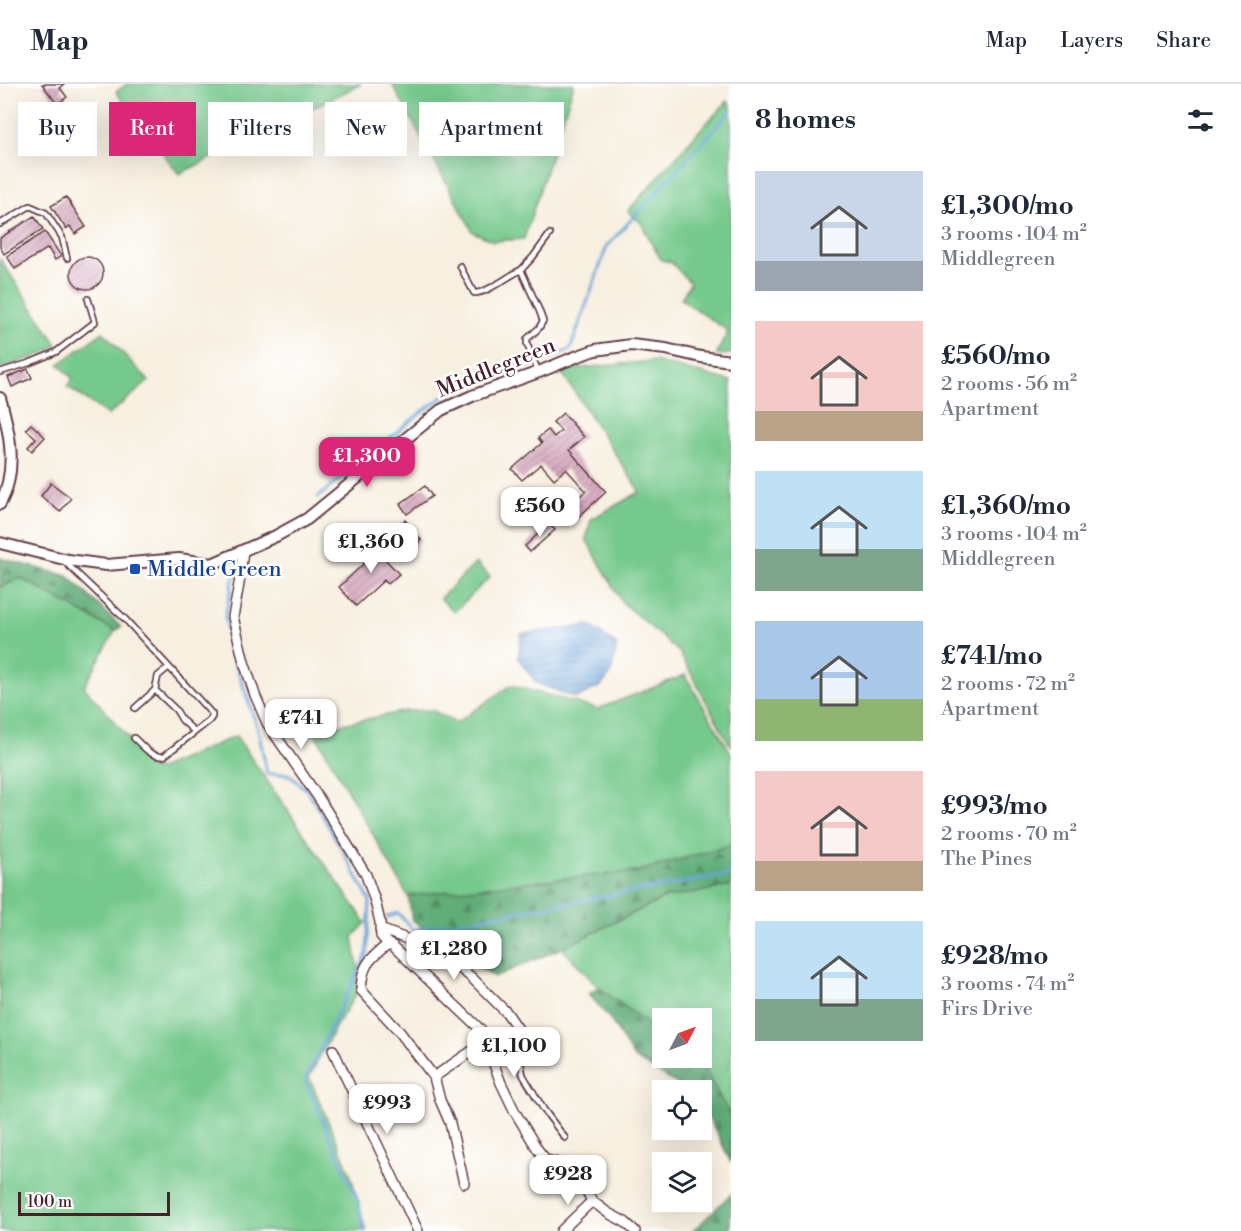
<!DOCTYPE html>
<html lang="en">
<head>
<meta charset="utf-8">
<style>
  body { margin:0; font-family:"Libre Bodoni",serif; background:#f6f6f7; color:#1f2937; height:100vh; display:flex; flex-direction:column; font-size:22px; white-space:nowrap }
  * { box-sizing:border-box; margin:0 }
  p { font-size:20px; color:#747a83 }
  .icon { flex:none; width:33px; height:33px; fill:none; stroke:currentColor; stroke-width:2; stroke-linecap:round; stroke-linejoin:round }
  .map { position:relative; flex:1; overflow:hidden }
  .details { display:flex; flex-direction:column; background:#fff; width:510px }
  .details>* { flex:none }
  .hud { position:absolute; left:18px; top:18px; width:570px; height:54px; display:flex; gap:12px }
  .needle { width:39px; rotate:49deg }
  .tools { position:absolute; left:652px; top:924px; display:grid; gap:12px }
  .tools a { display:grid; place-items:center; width:60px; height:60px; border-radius:0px; background:#fff; box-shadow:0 6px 24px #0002; font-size:30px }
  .scale { position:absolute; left:18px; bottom:15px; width:152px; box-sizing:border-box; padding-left:6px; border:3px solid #4a1f2b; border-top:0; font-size:16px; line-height:21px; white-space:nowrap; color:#4a1f2b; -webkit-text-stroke:4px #fff; paint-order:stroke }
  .price { position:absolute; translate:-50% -51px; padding:0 14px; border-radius:12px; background:#fff; color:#222; font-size:20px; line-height:39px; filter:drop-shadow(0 2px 3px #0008) }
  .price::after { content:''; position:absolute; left:50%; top:36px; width:18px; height:14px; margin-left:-9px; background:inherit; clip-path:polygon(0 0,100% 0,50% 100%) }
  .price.selected { background:#db2777; color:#fff }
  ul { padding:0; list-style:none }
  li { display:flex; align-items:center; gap:18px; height:150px; padding:0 24px }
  li span { display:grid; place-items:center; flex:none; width:168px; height:120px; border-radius:0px; color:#555 }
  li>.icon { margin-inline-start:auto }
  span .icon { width:72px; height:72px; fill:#fffc; stroke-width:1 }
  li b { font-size:26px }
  h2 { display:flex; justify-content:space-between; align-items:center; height:72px; padding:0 24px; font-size:26px }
  .pill { padding:0 21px; border-radius:0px; background:#fff; box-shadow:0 6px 24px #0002; font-size:21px; line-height:54px }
  .pill.selected { background:#db2777; color:#fff }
  header { display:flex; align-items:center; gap:36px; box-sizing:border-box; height:84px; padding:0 30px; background:#fff; border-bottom:2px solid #e0e1e3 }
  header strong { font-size:28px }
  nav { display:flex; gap:33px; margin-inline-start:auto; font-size:21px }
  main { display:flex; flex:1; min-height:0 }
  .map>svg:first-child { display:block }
</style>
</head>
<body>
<header>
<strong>Map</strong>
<nav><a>Map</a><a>Layers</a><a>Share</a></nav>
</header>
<main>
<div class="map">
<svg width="731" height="1147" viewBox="0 0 731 1147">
  <defs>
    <pattern id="forest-firs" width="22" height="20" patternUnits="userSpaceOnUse" patternTransform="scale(1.5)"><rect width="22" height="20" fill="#60ad78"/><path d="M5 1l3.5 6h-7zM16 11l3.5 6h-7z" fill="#518c63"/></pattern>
    <pattern id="water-rules" width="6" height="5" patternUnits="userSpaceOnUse" patternTransform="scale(1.5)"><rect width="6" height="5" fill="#6aa4da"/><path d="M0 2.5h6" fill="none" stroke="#5985b1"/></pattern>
    <pattern id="building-hatch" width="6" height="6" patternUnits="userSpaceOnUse" patternTransform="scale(1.5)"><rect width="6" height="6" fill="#d5a7bd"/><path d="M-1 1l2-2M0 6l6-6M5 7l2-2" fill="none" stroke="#af879a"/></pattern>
  </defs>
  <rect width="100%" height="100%" fill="#fff"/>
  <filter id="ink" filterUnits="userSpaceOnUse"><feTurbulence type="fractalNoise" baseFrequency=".0167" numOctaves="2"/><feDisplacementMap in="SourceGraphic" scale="12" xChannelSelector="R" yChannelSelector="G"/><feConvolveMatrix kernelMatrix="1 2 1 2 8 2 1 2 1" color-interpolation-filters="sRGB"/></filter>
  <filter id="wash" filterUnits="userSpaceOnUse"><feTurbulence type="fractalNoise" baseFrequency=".008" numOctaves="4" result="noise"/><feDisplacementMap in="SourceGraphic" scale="24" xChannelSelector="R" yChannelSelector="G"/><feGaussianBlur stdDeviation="1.35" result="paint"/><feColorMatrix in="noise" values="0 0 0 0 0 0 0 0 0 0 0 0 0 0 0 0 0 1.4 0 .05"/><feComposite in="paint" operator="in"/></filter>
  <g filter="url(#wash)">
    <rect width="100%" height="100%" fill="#f7efdf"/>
    <path fill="#76c98c" stroke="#60745c" stroke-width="1.5" d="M127,0H361L179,90L116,8Z
      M392,0H574L524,155L493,157L473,148Z
      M728,17L731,21V270L716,271L728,247L681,215L690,199L671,178L661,176L641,139L628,127L698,48Z
      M0,175L58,262L39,271L0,285Z
      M103,248L149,297L108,331L67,302L73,295L59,280Z
      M654,277L731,297V663L679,568L622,518L586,455L591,435L640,408L560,286Z
      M476,479L490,493L454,528L440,514Z
      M21,494L115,547L84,603L157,686L236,652L366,839L353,853L361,902L336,942L309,993L350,1088L366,1147H0V503Z
      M685,591L731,669V761L639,787L519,799L408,812L313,646L406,627L432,626L456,639L511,601L598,625Z
      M731,802V1033L702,981L693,974H702V934H663V951L598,903L562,864L665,814Z"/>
    <path fill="url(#forest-firs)" stroke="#556652" stroke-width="1.5" d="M0,474L68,492L121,543L115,547L21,494L0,503Z
      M731,761V802L664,814L562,864L495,893L412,836L408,812L519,799L639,787Z
      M598,903L663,951V974H693L702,981L731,1033V1079L718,1051L702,1023V1006H687L634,974L610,935L589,910Z
      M731,1110L730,1147H693Z"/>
    <path fill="url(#water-rules)" stroke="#5a6282" stroke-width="1.5" d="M590,541L617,561L611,590L601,602L576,614L536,599L518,574L521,550Z"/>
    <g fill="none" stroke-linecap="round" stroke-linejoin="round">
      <path stroke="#6aa4da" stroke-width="3" d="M318,413L423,327L481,287L498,288L570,266L607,162L731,27
        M236,483L225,532L232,569L258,645L267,690H288L307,706L342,765L370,817L367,870L305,996L359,1119L364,1147
        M387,833L398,829L413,846L731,790"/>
    </g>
    <g id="blocks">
      <path fill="url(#building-hatch)" d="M42,0H65L60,4L67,13L57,20Z
        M66,113L86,143L75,150L70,142L66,145L51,122Z
        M34,132L43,145L4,170L0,163V154Z
        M45,148L61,172L55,176L48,164L15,185L7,172Z
        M71 189a16 16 0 1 1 32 0a16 16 0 1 1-32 0Z
        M28,285L32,294L12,303L8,293Z
        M563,329L584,353L569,366L606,408L575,436L566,424L586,407L566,385L554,395L541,380L522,396L512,385L542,359L538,354L548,346L554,353L561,347L553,338Z
        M31,340L45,353L32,367L28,363L36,354L26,345Z
        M51,399L71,414L60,428L41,412Z
        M425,402L432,412L407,430L400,420Z
        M405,436L421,456L413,463L397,443Z
        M549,440L555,446L530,468L525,462Z
        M389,451L395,457L390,462L393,465L384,474L399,490L388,500L384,496L356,522L339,503L375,469L373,466Z"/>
    </g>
  </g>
  <g filter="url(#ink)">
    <use href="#blocks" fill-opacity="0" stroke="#643e46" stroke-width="1.5"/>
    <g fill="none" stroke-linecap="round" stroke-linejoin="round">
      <g stroke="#643e46" stroke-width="8">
        <path id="service" d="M0,140L30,122L46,129L62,153L67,174
          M460,182L474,209C486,210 508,192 521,186
          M538,287L527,260V255L539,244L543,237L539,226L521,186L533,173L550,150
          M0,288L29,279L56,268L95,238L88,215
          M66,479L125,535L212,630V633L209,637L164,672C151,674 143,662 134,654
          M155,606L176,626L182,636L195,648
          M135,624L155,606L158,592L169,583
          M523,959L521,979L523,991L544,1026L565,1054"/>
      </g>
      <g stroke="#643e46" stroke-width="12">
        <path id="minor" d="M243,467L239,500L233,533L244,578L255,611L267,639L320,716L366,791L375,817L380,838L381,852L388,860L393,862L481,946L501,999L515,1028L538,1066L546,1076L562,1080L584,1102L592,1117L608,1129L625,1138L635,1147
          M380,845L428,863L452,878L471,893L507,929L518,945L523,959
          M388,860C370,875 362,880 361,906L399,947L434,993L440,1016L450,1039L464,1099
          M333,966L418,1147
          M434,993L485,958
          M561,1147L592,1117"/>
      </g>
      <g stroke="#643e46" stroke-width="14">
        <path id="tertiary" d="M0,314C10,349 18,386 0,420
          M0,459L68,476L106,481L179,475L212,480L276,452L307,435L441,326L472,312L539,288L578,272L595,266L631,261L666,265L701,273L731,277"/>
      </g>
      <use href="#service" stroke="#fff" stroke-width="4.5"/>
      <use href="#minor" stroke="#fff" stroke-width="9"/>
      <use href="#tertiary" stroke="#fff" stroke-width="10"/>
    </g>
  </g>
  <rect fill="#1a4fb4" stroke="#fff" stroke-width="2" x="129" y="479" width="12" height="12" rx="3"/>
  <g text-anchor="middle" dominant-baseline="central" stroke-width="5" stroke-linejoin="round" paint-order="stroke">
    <g font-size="22" fill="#4a1f2b" stroke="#fff">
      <text transform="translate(496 284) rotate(-22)">Middlegreen</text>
    </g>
    <g font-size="22" fill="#164399" stroke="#fff" text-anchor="start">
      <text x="147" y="485">Middle Green</text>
    </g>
  </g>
</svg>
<div class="tools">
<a><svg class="needle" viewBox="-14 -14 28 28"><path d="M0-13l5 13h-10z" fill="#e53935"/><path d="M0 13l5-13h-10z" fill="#747a83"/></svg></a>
<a><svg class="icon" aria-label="locate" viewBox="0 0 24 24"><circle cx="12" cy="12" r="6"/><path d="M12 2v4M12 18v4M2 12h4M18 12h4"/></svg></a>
<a><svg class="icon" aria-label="layers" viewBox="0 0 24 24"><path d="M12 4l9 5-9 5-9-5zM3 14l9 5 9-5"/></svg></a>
</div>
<div class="scale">100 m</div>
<b class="price selected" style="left:367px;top:404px">£1,300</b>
<b class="price" style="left:540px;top:454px">£560</b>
<b class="price" style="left:371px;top:490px">£1,360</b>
<b class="price" style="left:301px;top:666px">£741</b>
<b class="price" style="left:454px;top:897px">£1,280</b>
<b class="price" style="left:514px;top:994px">£1,100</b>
<b class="price" style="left:387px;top:1051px">£993</b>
<b class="price" style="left:568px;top:1122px">£928</b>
<div class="hud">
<a class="pill">Buy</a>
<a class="pill selected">Rent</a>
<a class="pill">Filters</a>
<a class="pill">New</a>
<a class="pill">Apartment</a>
</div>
</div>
<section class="details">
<h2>8 homes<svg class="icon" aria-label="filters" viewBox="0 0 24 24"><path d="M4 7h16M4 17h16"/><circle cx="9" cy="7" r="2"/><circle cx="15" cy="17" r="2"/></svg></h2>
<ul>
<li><span style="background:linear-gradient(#c9d6e8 75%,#9aa5b1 0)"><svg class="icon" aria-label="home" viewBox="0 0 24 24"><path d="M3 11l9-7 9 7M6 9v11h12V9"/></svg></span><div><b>£1,300/mo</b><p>3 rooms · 104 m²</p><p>Middlegreen</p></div></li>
<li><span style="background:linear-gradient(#f6c9c9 75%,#b9a48a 0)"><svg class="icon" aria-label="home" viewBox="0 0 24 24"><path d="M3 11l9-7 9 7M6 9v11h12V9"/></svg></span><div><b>£560/mo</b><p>2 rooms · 56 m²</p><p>Apartment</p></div></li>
<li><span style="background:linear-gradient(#bfe0f5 65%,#7fa58c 0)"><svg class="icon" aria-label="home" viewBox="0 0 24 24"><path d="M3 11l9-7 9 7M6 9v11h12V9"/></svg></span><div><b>£1,360/mo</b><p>3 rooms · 104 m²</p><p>Middlegreen</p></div></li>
<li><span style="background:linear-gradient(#a9c7e8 65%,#8fb573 0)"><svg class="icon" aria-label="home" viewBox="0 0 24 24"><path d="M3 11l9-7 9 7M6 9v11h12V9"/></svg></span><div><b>£741/mo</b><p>2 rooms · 72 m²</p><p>Apartment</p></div></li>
<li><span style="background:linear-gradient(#f6c9c9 75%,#b9a48a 0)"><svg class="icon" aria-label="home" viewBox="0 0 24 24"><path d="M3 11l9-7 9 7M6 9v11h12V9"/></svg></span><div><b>£993/mo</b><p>2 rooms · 70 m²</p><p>The Pines</p></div></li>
<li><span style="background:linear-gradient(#bfe0f5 65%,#7fa58c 0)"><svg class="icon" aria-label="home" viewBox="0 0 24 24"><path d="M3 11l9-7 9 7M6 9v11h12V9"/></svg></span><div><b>£928/mo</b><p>3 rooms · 74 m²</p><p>Firs Drive</p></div></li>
</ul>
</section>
</main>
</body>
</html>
